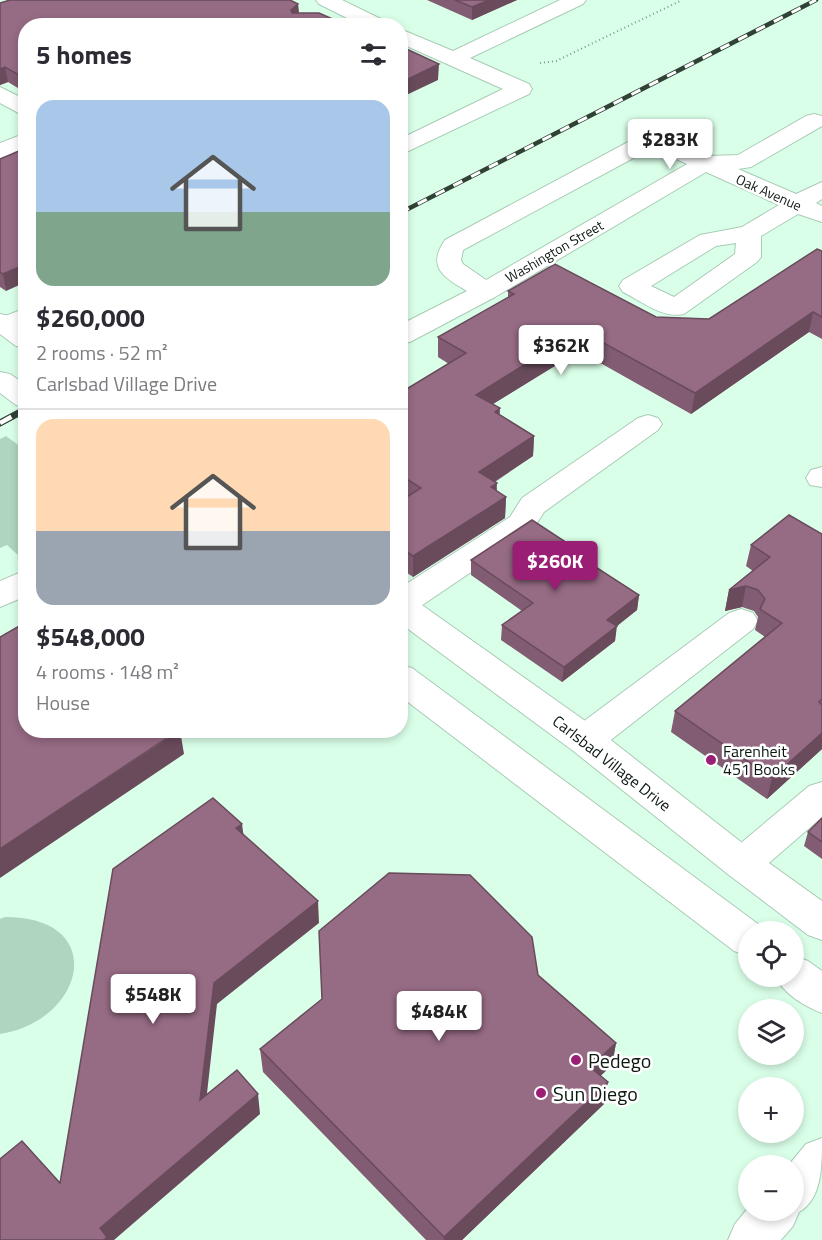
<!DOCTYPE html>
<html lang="en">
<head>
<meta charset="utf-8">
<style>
  body { margin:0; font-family:"Titillium Web",sans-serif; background:#f7f7f7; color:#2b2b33; height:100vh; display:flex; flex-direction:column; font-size:22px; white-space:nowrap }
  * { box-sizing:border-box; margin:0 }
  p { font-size:20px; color:#7c7c81 }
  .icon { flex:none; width:33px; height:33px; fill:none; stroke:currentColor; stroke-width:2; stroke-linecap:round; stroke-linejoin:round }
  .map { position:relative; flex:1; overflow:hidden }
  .side { position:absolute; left:18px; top:18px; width:390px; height:720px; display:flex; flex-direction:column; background:#fff; border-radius:24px; box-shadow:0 3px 9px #0003 }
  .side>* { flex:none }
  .tools { position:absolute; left:738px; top:921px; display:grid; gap:12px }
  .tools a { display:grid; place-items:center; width:66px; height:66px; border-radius:50%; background:#fff; box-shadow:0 3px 9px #0003; font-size:30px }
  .price { position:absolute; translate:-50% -51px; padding:0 14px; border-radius:6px; background:#fff; color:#222; font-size:20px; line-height:39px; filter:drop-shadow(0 2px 3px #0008) }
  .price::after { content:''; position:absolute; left:50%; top:36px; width:18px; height:14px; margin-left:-9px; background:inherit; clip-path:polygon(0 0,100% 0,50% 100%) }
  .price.on { background:#9b1e75; color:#fff }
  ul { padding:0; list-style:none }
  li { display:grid; align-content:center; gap:12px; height:318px; padding:0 18px }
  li+li { border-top:2px solid #e1e1e2 }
  li span { display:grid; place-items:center; height:186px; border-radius:18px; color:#555 }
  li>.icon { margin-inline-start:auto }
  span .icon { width:108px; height:108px; fill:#fffc; stroke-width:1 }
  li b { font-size:26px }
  h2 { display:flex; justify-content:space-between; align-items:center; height:72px; padding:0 18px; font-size:26px }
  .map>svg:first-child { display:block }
</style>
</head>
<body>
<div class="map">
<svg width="822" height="1240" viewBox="0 0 822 1240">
  <rect width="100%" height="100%" fill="#daffe8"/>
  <path fill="#b0d5be" d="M6,436L25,450V541L18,555L7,545L0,548V439Z
    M5,917C110,917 85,1021 0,1034V919Z"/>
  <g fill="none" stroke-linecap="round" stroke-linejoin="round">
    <g stroke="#a9cbb6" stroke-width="2">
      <path id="minor" d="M316,0H342L387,22L390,26H363L319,4Z
        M560,0H586L583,4L470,58L529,84L532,89L529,94L400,155V139L503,89L400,43V29L453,51Z
        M0,87L26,100V117L0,103Z
        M814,114L822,116V126L751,167L738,169L796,194L822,182V199L816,203L822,206V222L798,214L761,236V257L757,262L684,314C663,319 641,301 623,292L619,286L623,280L700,235L742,227L779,205L706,172L495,297L410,342L400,344V325L467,291C442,277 427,266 445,240L643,134L651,132L659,134L708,156L738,155L806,116ZM652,148L687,164L486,280L463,264L461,260L463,250ZM736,243L735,254L674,297L651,286L716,246Z
        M26,133V149L0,158V143Z
        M26,308V326L14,332L0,333V318Z
        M648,415L658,418L662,424L658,430L544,512L532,531L412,612L400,615V588L510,517L522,498L638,418Z
        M822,467V487L810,485L806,478L811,470Z
        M26,570V596L0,607V581Z
        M741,609L753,613L758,621L753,629L598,750L585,754L572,750L567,740L572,730L729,613Z
        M822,782V817L755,875L742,880L729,875L723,864L729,853L809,786Z"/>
    </g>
    <g stroke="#a9cbb6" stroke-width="2">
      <path id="major" d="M0,314L9,316L26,327V348L16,346L0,334Z
        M0,372L10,374L26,385V407L16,405L0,393Z
        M400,595L412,598L598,730L755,853L822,901V940L808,935L729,875L572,750L400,623Z
        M400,665L412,668L762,927L764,932H748V956L734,951L400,696Z
        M794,956L808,961L822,971V1013C804,1006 784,994 775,976H794Z
        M822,1138C822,1167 822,1199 799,1212L793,1226L781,1240H728L735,1224L748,1208V1210H794V1166H788L806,1144Z"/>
    </g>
    <path stroke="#7e9988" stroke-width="2" stroke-dasharray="1 3" stroke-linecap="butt" d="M540,63L556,61L682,0"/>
    <use href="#minor" fill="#fff" fill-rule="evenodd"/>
    <use href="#major" fill="#fff" fill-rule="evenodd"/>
    <g stroke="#304136" stroke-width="4.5">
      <path id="rail-far1" d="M400,213L816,0"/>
    </g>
    <g stroke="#304136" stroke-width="7">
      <path id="rail" d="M0,423L26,409"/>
    </g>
    <use href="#rail-far1" stroke="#fff" stroke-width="3" stroke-dasharray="10" stroke-linecap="butt"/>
    <use href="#rail" stroke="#fff" stroke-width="4.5" stroke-dasharray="13" stroke-linecap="butt"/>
  </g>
  <path fill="#815c72" d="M427,0H517L472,20Z
    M0,3L298,4L299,13L357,26H26V93L8,82L0,85Z
    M0,159L6,291L0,287Z
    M822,251V339L809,332L691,414L579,351L493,404L500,415L534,436L533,456L495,482L497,491L506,497L505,518L413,577L400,568V501L405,499L400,496V393L449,364L438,357V337L508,297V291L656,317L709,319Z
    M822,534V749L767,799L671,732L675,711L765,637L755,630L758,617L754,611L742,607L725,611L729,590L753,571L746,566L751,545Z
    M584,559L639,595L637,610L616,626L615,641L562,682L501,640L502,625L522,611L471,575V560Z
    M822,818V859L804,846L808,832Z
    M538,975L616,1043L612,1065L600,1076L604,1104L462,1240H426L263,1072L260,1049Z"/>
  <path fill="#694b5c" d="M489,0H517L472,20V7Z
    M298,4L299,19L292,25L291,10Z
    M439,64L438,80L400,98V83Z
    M5,67L8,82L0,85V69Z
    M26,264V282L6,291L3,274Z
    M813,312L809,332L691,414L695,393Z
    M580,330L579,351L475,415L476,395Z
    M500,408L499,429L495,412Z
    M534,436L533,456L478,492L479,472Z
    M497,483L496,503L506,497L505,518L413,577V556L491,487Z
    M746,586L742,607L725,611L729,590Z
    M639,595L637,610L606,635L607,620Z
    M617,626L615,641L562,682L564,667Z
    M180,730L184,754L0,878V849Z
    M822,733V749L767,799L772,778Z
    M242,824L245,846L236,828Z
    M318,901L319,923L217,1004L204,1120L200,1100L214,983Z
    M616,1043L612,1065L586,1090L590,1067Z
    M608,1082L604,1104L462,1240H444V1237Z
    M258,1094L260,1114L114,1240H103L100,1228Z"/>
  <path fill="#966b84" stroke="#694b5c" stroke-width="1.5" d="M10,0H290L298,4L291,10L292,13H319L337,21L343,19L357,26H26V79L5,67L0,69V3Z
    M455,0H489L472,7Z
    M400,46L439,64L400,83Z
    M26,148V264L3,274L0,272V159Z
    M817,249L822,251V317L813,312L695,393L580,330L476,395L500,408L495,412L534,436L479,472L497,483L491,487L506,497L413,556L400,547V501L421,488L400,475V393L466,353L438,337L514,294L508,291L555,264L656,317L709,319Z
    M789,515L822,534V699L819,702L822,705V733L772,778L675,711L782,623L760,609L765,599L758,590L746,586L729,590L770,557L751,545Z
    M532,520L584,554L580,557L639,595L607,620L617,626L564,667L502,625L533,603L471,560Z
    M26,622V730H179L0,849V637Z
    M213,798L242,824L236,828L318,901L214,983L200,1100L237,1070L258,1094L100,1228L107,1237L104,1240H0V1159L22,1141L60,1183L113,869Z
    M822,818V842L808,832Z
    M389,873L470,875L532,937L538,975L616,1043L590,1067L608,1082L444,1237L260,1049L322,999L319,931Z"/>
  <g fill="#9b1e75" stroke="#fff" stroke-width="2">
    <circle cx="711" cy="760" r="6"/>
    <circle cx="576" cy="1060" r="6"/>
    <circle cx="541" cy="1093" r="6"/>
  </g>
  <g text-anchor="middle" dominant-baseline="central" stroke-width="5" stroke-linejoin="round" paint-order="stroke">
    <g font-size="14" fill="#0b1810" stroke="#fff">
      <text transform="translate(769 192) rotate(24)">Oak Avenue</text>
      <text transform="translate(554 251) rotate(-30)">Washington Street</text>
    </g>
    <g font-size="16" fill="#0b1810" stroke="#fff" text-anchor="start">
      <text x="723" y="751">Farenheit<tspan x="723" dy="18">451 Books</tspan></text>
    </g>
    <g font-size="16" fill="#0b1810" stroke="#fff">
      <text transform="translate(612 763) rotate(38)">Carlsbad Village Drive</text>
    </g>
    <g font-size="20" fill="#0b1810" stroke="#fff" text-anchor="start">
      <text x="588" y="1060">Pedego</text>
      <text x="553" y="1093">Sun Diego</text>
    </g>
  </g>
</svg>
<div class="tools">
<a><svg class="icon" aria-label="locate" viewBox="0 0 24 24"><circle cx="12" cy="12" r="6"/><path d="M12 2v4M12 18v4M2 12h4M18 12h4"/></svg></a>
<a><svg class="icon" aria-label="layers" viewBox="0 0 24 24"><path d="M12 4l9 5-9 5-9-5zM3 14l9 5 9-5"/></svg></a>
<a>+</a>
<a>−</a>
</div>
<b class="price" style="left:670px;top:170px">$283K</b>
<b class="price" style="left:561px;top:376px">$362K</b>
<b class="price on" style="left:555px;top:592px">$260K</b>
<b class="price" style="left:153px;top:1025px">$548K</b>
<b class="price" style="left:439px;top:1042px">$484K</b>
<section class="side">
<h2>5 homes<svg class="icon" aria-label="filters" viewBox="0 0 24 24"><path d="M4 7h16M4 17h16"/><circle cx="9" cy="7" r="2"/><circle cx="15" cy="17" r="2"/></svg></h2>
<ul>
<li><span style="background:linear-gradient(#a9c7e8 60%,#7fa58c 0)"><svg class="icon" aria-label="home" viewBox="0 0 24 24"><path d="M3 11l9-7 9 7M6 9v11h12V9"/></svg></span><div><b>$260,000</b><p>2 rooms · 52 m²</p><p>Carlsbad Village Drive</p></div></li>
<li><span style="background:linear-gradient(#ffd9b3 60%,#9aa5b1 0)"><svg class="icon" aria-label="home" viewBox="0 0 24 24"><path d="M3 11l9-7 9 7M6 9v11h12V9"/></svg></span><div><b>$548,000</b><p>4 rooms · 148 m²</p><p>House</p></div></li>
</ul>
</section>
</div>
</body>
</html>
